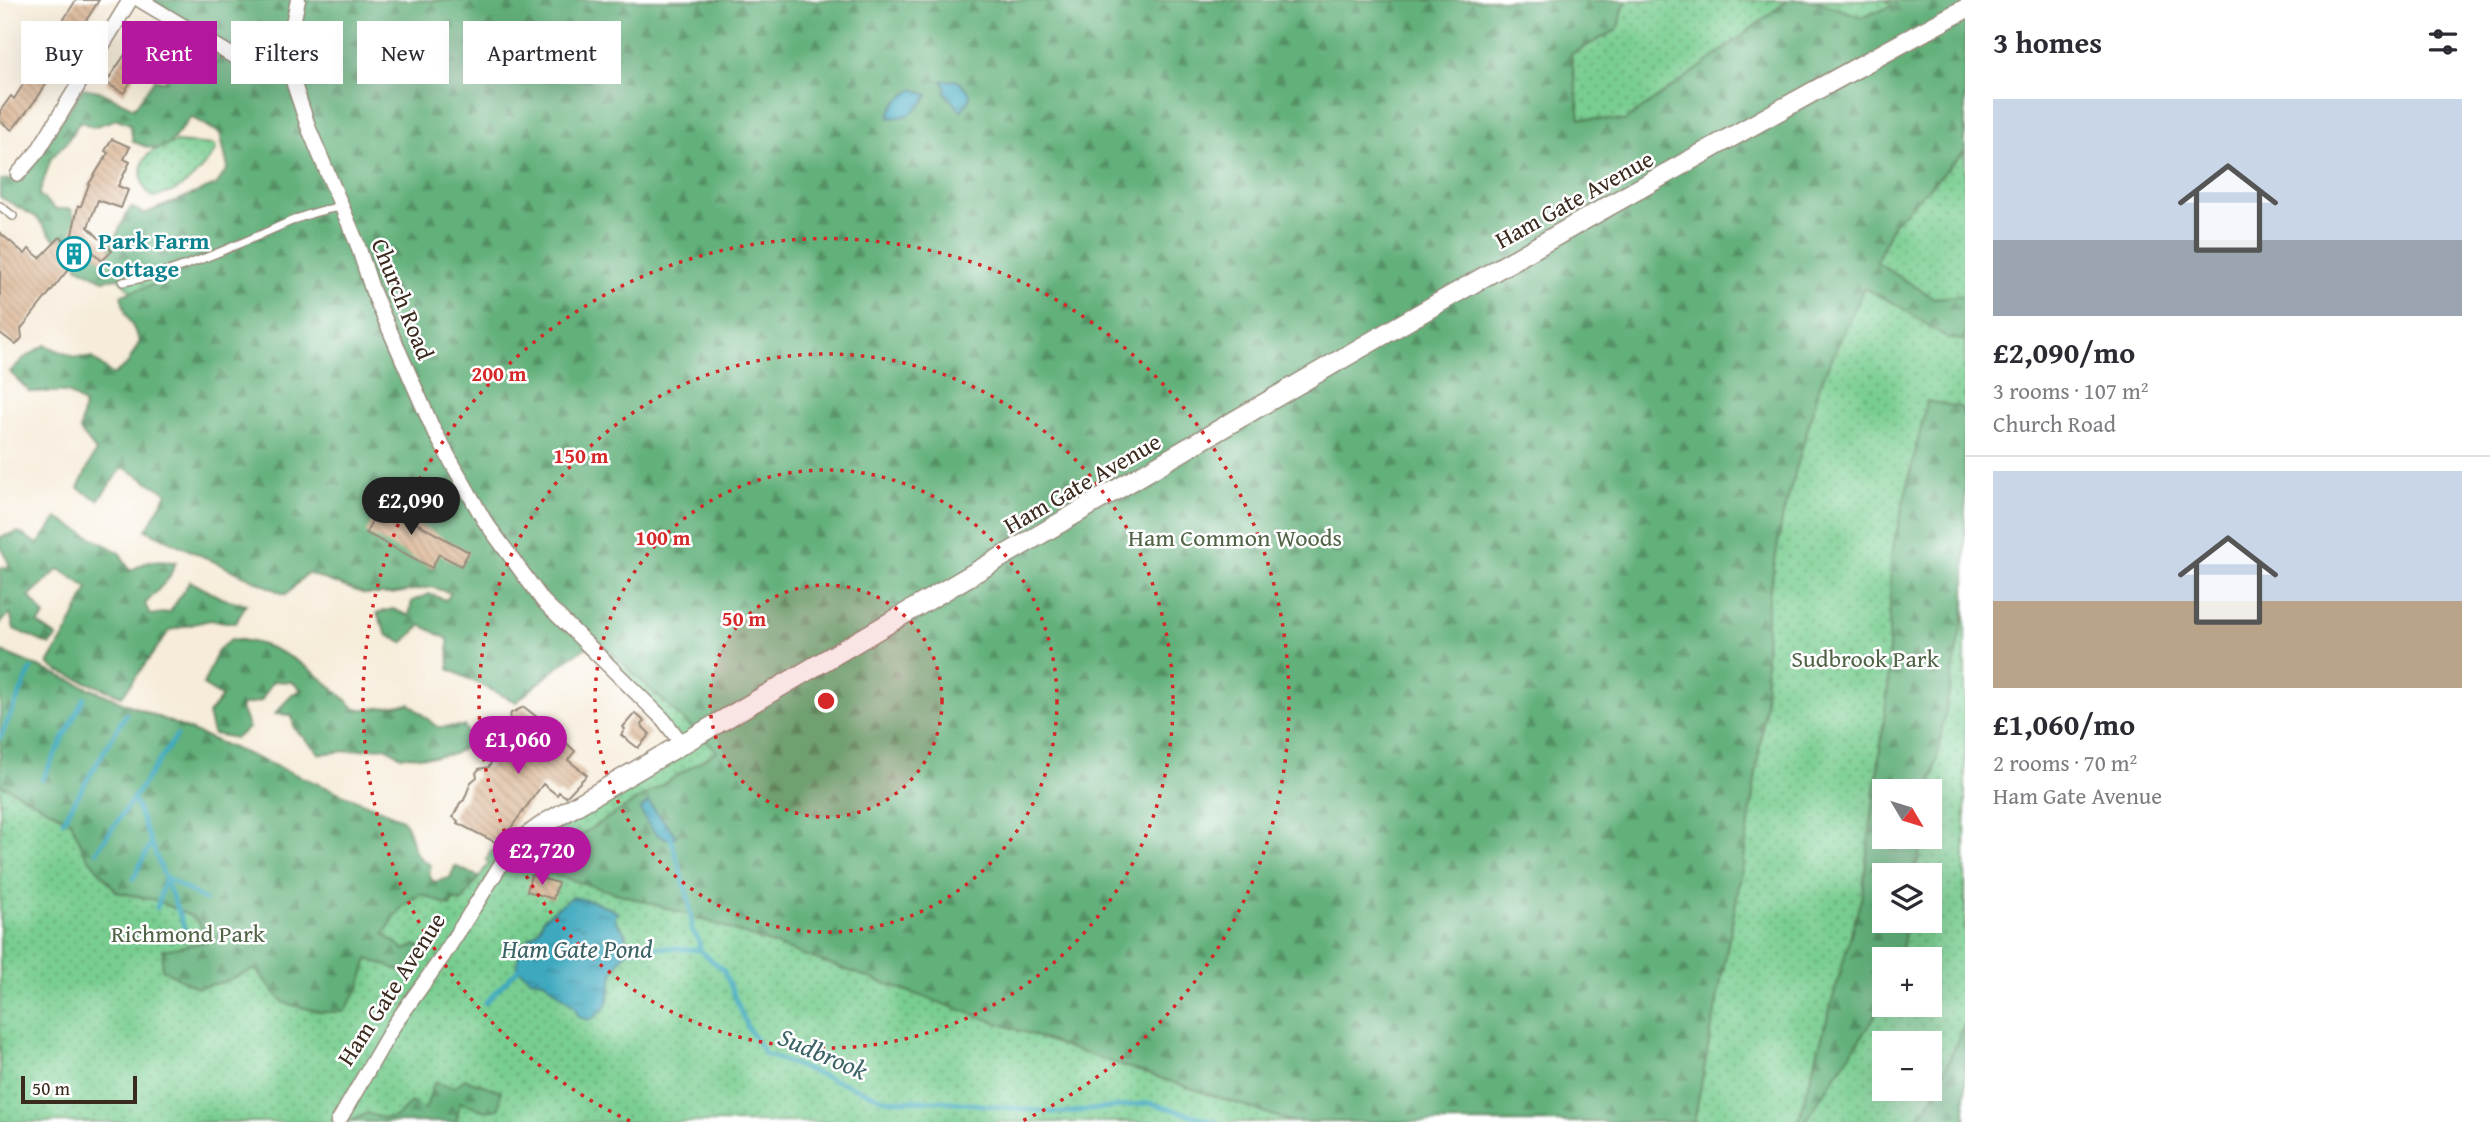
<!DOCTYPE html>
<html lang="en">
<head>
<meta charset="utf-8">
<style>
  body { margin:0; font-family:"Gentium Book Plus",serif; background:#f2f2f3; color:#2b2b33; height:100vh; display:flex; flex-direction:column; font-size:26px; white-space:nowrap }
  * { box-sizing:border-box; margin:0 }
  p { font-size:23px; color:#7c7c81 }
  .icon { flex:none; width:38px; height:38px; fill:none; stroke:currentColor; stroke-width:2; stroke-linecap:round; stroke-linejoin:round }
  .map { position:relative; flex:1; overflow:hidden }
  .drawer { display:flex; flex-direction:column; background:#fff; width:525px }
  .drawer>* { flex:none }
  .banner { position:absolute; left:21px; top:21px; width:665px; height:63px; display:flex; gap:14px }
  .needle { width:46px; rotate:128deg }
  .buttons { position:absolute; left:1872px; top:779px; display:grid; gap:14px }
  .buttons a { display:grid; place-items:center; width:70px; height:70px; border-radius:0px; background:#fff; box-shadow:0 7px 28px #0002; font-size:35px }
  .scale { position:absolute; left:21px; bottom:18px; width:116px; box-sizing:border-box; padding-left:7px; border:4px solid #3b2a1e; border-top:0; font-size:19px; line-height:24px; white-space:nowrap; color:#3b2a1e; -webkit-text-stroke:5px #fff; paint-order:stroke }
  .price { position:absolute; translate:-50% -60px; padding:0 16px; border-radius:24px; background:#b5179e; color:#fff; font-size:23px; line-height:46px; filter:drop-shadow(0 2px 4px #0008) }
  .price::after { content:''; position:absolute; left:50%; top:42px; width:21px; height:16px; margin-left:-10px; background:inherit; clip-path:polygon(0 0,100% 0,50% 100%) }
  .price.on { background:#222; color:#fff }
  ul { padding:0; list-style:none }
  li { display:grid; align-content:center; gap:14px; height:371px; padding:0 28px }
  li+li { border-top:2px solid #e1e1e2 }
  li span { display:grid; place-items:center; height:217px; border-radius:0px; color:#555 }
  li>.icon { margin-inline-start:auto }
  span .icon { width:126px; height:126px; fill:#fffc; stroke-width:1 }
  li b { font-size:30px }
  h2 { display:flex; justify-content:space-between; align-items:center; height:84px; padding:0 28px; font-size:30px }
  .chip { padding:0 24px; border-radius:0px; background:#fff; box-shadow:0 7px 28px #0002; font-size:24px; line-height:63px }
  .chip.on { background:#b5179e; color:#fff }
  main { display:flex; flex:1; min-height:0 }
  .map>svg:first-child { display:block }
</style>
</head>
<body>
<main>
<div class="map">
<svg width="1965" height="1122" viewBox="0 0 1965 1122">
  <defs>
    <pattern id="green-dots" width="8" height="8" patternUnits="userSpaceOnUse" patternTransform="scale(1.75)"><rect width="8" height="8" fill="#78cd90"/><path d="M2 2h.1M6 6h.1" fill="none" stroke="#64a775" stroke-width="1.8" stroke-linecap="round"/></pattern>
    <pattern id="forest-firs" width="22" height="20" patternUnits="userSpaceOnUse" patternTransform="scale(1.75)"><rect width="22" height="20" fill="#62b07a"/><path d="M5 1l3.5 6h-7zM16 11l3.5 6h-7z" fill="#528f63"/></pattern>
    <pattern id="water-ripples" width="26" height="14" patternUnits="userSpaceOnUse" patternTransform="scale(1.75)"><rect width="26" height="14" fill="#3ea8be"/><path d="M2 4q2-2 4 0t4 0M15 11q2-2 4 0t4 0" fill="none" stroke="#35899a"/></pattern>
    <pattern id="building-back-hatch" width="6" height="6" patternUnits="userSpaceOnUse" patternTransform="scale(1.75)"><rect width="6" height="6" fill="#d9b28f"/><path d="M-1 5l2 2M0 0l6 6M5-1l2 2" fill="none" stroke="#b19174"/></pattern>
  </defs>
  <rect width="100%" height="100%" fill="#fff"/>
  <filter id="ink" filterUnits="userSpaceOnUse"><feTurbulence type="fractalNoise" baseFrequency=".0143" numOctaves="2"/><feDisplacementMap in="SourceGraphic" scale="14" xChannelSelector="R" yChannelSelector="G"/><feConvolveMatrix kernelMatrix="1 2 1 2 8 2 1 2 1" color-interpolation-filters="sRGB"/></filter>
  <filter id="wash" filterUnits="userSpaceOnUse"><feTurbulence type="fractalNoise" baseFrequency=".00686" numOctaves="4" result="noise"/><feDisplacementMap in="SourceGraphic" scale="28" xChannelSelector="R" yChannelSelector="G"/><feGaussianBlur stdDeviation="1.57" result="paint"/><feColorMatrix in="noise" values="0 0 0 0 0 0 0 0 0 0 0 0 0 0 0 0 0 1.4 0 .05"/><feComposite in="paint" operator="in"/></filter>
  <g filter="url(#wash)">
    <rect width="100%" height="100%" fill="#f6ecd9"/>
    <path fill="url(#green-dots)" stroke="#5a7c57" stroke-width="2" fill-rule="evenodd" d="M159,0H1965V1122H0V651L402,819L378,877L461,902L489,863L486,860L491,851L493,852L497,847L507,855L518,851L682,744L543,601L333,475L128,288L102,261L144,214L216,185L234,169L186,42L155,10ZM1885,791H1930V836H1885ZM1885,875H1930V920H1885ZM1885,959H1930V1004H1885ZM1885,1043H1930V1088H1885Z
      M176,142L215,145L216,150C198,174 184,193 152,197C140,187 136,165 150,153C156,148 168,145 176,142Z"/>
    <path fill="url(#forest-firs)" stroke="#4e6d4c" stroke-width="2" d="M150,0H1626L1617,30L1571,54L1580,118L1624,121L1705,64L1788,0H1813L1863,17L1892,6L1886,0H1965V151L1893,224L1876,262L1934,298L1965,295V340L1948,339L1896,304L1864,288L1821,382L1783,515L1767,608L1765,708L1744,860L1694,1122H1293L1072,1049L690,915L528,867L717,751L598,640L565,661L516,702L449,669L448,639L421,625L403,643L387,635L377,613L393,609L409,616L412,601L429,594L446,600L451,593L432,587L391,594H365L307,573L286,595L146,530L167,493L123,467L98,500L78,488L96,451L80,431L84,404L67,392H30L10,372L23,359L45,345L74,357L92,358L113,375L128,363L140,341L126,314L121,295L162,282L154,273L103,280L76,266L87,248L102,258C115,243 120,224 131,207L144,214L216,185L228,168L220,133L191,117C169,142 168,159 133,141L130,124L117,119L93,127L80,121L66,143L51,158L39,195L55,209H71L79,228L70,238L54,239L36,217L0,197V180L23,179L83,88L99,91L134,108L155,79L165,81L176,52L168,45L171,31L202,48L209,32L193,31Z
      M1927,401L1960,407L1965,418V607L1930,795V791H1885V836L1923,837L1915,875H1885V920L1907,921L1900,959H1885V1001L1805,1122H1798L1862,895L1888,687L1891,556Z
      M57,518L120,553L130,571L149,561L176,562L169,578L145,604L150,615L170,612L190,581L221,598L246,604L236,623L210,620L170,630L122,696L58,671L48,664L68,630L88,588L59,569L29,596L45,616L38,624L57,637L50,645L14,629L10,613L0,624V568L10,566L0,545V537L18,532L38,544Z
      M231,639C280,641 322,676 355,709H370L410,704L437,727L464,726L473,742L453,754L433,757L401,756L385,747L320,754L294,728L292,715L275,714L292,694L302,690L292,682L273,681L261,701L240,706L249,728L235,738L213,734L208,714L222,697L203,685L218,650Z
      M0,651L402,819C416,835 405,853 431,865L429,873L433,882L450,878L455,866L479,877L461,902L454,899L450,906L421,894L401,908L384,934L405,950L416,945L426,950L424,956L411,974L368,959L360,986L344,1012H321L284,1003L255,969L224,982L197,988L162,969L163,950L214,940L193,917L155,900L117,892L85,854L71,821L0,784Z
      M1965,1023V1122H1915L1933,1097Z
      M465,1079L501,1091L499,1109L486,1111L460,1102L456,1122H349L367,1113C392,1121 393,1122 411,1102L425,1110L434,1083L454,1087Z"/>
    <path fill="url(#water-ripples)" stroke="#3c696e" stroke-width="2" d="M956,80C971,91 976,94 961,111L945,93L946,87L942,81Z
      M914,89L928,95C919,111 909,118 889,118C889,105 903,96 914,89Z
      M648,802L676,836L671,839C655,839 647,823 640,810Z
      M572,897L596,902L617,912L615,919L625,933L628,950C624,956 618,962 615,969C605,993 617,1004 590,1020L579,1017L574,1006L544,981L531,979L517,968L520,946L538,931L544,918Z"/>
    <g fill="none" stroke-linecap="round" stroke-linejoin="round">
      <path stroke="#3ea8be" stroke-width="4.5" d="M0,738L31,669
        M42,780L84,698
        M133,797L185,929
        M63,821L126,714
        M671,839L690,904L692,930L699,941L700,950
        M96,852L177,735
        M133,879L151,843
        M157,908L165,877L205,900
        M624,950L655,947L700,950L724,971L748,1028L765,1054L887,1100L943,1101L1061,1113L1150,1103L1216,1122
        M485,1003L521,966"/>
    </g>
    <g id="blocks">
      <path fill="url(#building-back-hatch)" d="M76,0H99L38,97L12,130L0,121V111L11,96L14,99Z
        M144,26L159,36L158,38L164,42L152,59L146,56L124,93L106,83Z
        M112,139L130,147L124,159L130,162L118,186L128,190L121,208L98,200L88,227L112,251L102,261L89,248L67,271L21,329L22,338L16,345L0,333V233L25,254L29,249L40,258L60,237L70,244L78,206H81L89,184L108,153L105,151Z
        M370,498L469,552L461,566L439,554L432,568L366,533L373,518L369,516L371,513L364,509Z
        M524,707L546,724L554,725L558,728L559,736L575,751L568,760L587,775L566,797L559,792L557,795L543,784L499,844L457,823L458,821L453,817L460,803L464,800L471,782L477,777L476,773L479,769L489,767L498,748L497,739L508,724L511,713Z
        M635,713L644,721L641,725L650,734L638,748L621,735L625,729L623,727Z
        M531,875L558,883L553,899L527,891Z"/>
    </g>
  </g>
  <g filter="url(#ink)">
    <use href="#blocks" fill-opacity="0" stroke="#988b7c" stroke-width="2"/>
    <g fill="none" stroke-linecap="round" stroke-linejoin="round">
      <g stroke="#988b7c" stroke-width="10">
        <path id="lane" d="M0,206L13,216
          M123,282C171,274 215,254 260,235C287,223 312,210 342,207"/>
      </g>
      <g stroke="#988b7c" stroke-width="17">
        <path id="street" d="M140,0L238,59L288,66
          M298,0L288,46V66L309,129L357,243L373,292L433,429L484,520L543,601L663,719L682,744
          M18,174L38,151L130,0
          M338,1122L394,1025L443,956L507,855"/>
      </g>
      <g stroke="#988b7c" stroke-width="22">
        <path id="secondary" d="M507,855L527,837L548,822C1019,549 1486,267 1965,9"/>
      </g>
      <use href="#lane" stroke="#fff" stroke-width="7"/>
      <use href="#street" stroke="#fff" stroke-width="14"/>
      <use href="#secondary" stroke="#fff" stroke-width="19"/>
    </g>
  </g>
  <circle cx="826" cy="701" r="116" fill="#d62828" fill-opacity=".12"/>
  <g fill="none" stroke="#d62828" stroke-width="3.5" stroke-dasharray="3.5 7">
    <circle cx="826" cy="701" r="116"/>
    <circle cx="826" cy="701" r="231"/>
    <circle cx="826" cy="701" r="347"/>
    <path d="M630 1121A463 463 0 1 1 1022 1121"/>
  </g>
  <defs>
    <g id="building-ring" transform="scale(1.75)"><circle r="9.5" fill="#fff" stroke="#0f9aa8" stroke-width="1.5"/><path d="M-4-6H4V6H1V3H-1V6H-4ZM-2.5-4.3h1.7v1.8h-1.7ZM.8-4.3h1.7v1.8H.8ZM-2.5-1h1.7V.8h-1.7ZM.8-1h1.7V.8H.8Z" fill="#0f9aa8"/></g>
  </defs>
  <g fill-rule="evenodd">
    <use href="#building-ring" x="74" y="254"/>
  </g>
  <g text-anchor="middle" dominant-baseline="central" stroke-width="5" stroke-linejoin="round" paint-order="stroke">
    <g font-size="24" fill="#3b2a1e" stroke="#fff">
      <text transform="translate(1574 199) rotate(-29)">Ham Gate Avenue</text>
      <text transform="translate(403 299) rotate(68)">Church Road</text>
      <text transform="translate(1082 483) rotate(-30)">Ham Gate Avenue</text>
      <text transform="translate(391 989) rotate(-57)">Ham Gate Avenue</text>
    </g>
    <g font-size="24" font-weight="bold" fill="#0d838f" stroke="#fff" text-anchor="start">
      <text x="98" y="240">Park Farm<tspan x="98" dy="28">Cottage</tspan></text>
    </g>
    <g font-size="24" fill="#506346" stroke="#fff">
      <text x="1235" y="537">Ham Common Woods</text>
      <text x="1865" y="658">Sudbrook Park</text>
      <text x="188" y="933">Richmond Park</text>
    </g>
    <g font-size="26" font-style="italic" fill="#3c6366" stroke="#fff">
      <text x="577" y="948">Ham Gate Pond</text>
      <text transform="translate(823 1053) rotate(23)">Sudbrook</text>
    </g>
  </g>
  <circle cx="826" cy="701" r="10" fill="#d62828" stroke="#fff" stroke-width="3.5"/>
  <g font-size="21" text-anchor="middle" font-weight="bold" fill="#d62828" stroke="#fff" stroke-width="5" stroke-linejoin="round" paint-order="stroke">
    <text x="499" y="381">200 m</text>
    <text x="581" y="463">150 m</text>
    <text x="663" y="545">100 m</text>
    <text x="744" y="626">50 m</text>
  </g>
</svg>
<div class="buttons">
<a><svg class="needle" viewBox="-14 -14 28 28"><path d="M0-13l5 13h-10z" fill="#e53935"/><path d="M0 13l5-13h-10z" fill="#7c7c81"/></svg></a>
<a><svg class="icon" aria-label="layers" viewBox="0 0 24 24"><path d="M12 4l9 5-9 5-9-5zM3 14l9 5 9-5"/></svg></a>
<a>+</a>
<a>−</a>
</div>
<div class="scale">50 m</div>
<b class="price on" style="left:411px;top:537px">£2,090</b>
<b class="price" style="left:518px;top:776px">£1,060</b>
<b class="price" style="left:542px;top:887px">£2,720</b>
<div class="banner">
<a class="chip">Buy</a>
<a class="chip on">Rent</a>
<a class="chip">Filters</a>
<a class="chip">New</a>
<a class="chip">Apartment</a>
</div>
</div>
<section class="drawer">
<h2>3 homes<svg class="icon" aria-label="filters" viewBox="0 0 24 24"><path d="M4 7h16M4 17h16"/><circle cx="9" cy="7" r="2"/><circle cx="15" cy="17" r="2"/></svg></h2>
<ul>
<li><span style="background:linear-gradient(#c9d6e8 65%,#9aa5b1 0)"><svg class="icon" aria-label="home" viewBox="0 0 24 24"><path d="M3 11l9-7 9 7M6 9v11h12V9"/></svg></span><div><b>£2,090/mo</b><p>3 rooms · 107 m²</p><p>Church Road</p></div></li>
<li><span style="background:linear-gradient(#c9d6e8 60%,#b9a48a 0)"><svg class="icon" aria-label="home" viewBox="0 0 24 24"><path d="M3 11l9-7 9 7M6 9v11h12V9"/></svg></span><div><b>£1,060/mo</b><p>2 rooms · 70 m²</p><p>Ham Gate Avenue</p></div></li>
</ul>
</section>
</main>
</body>
</html>
